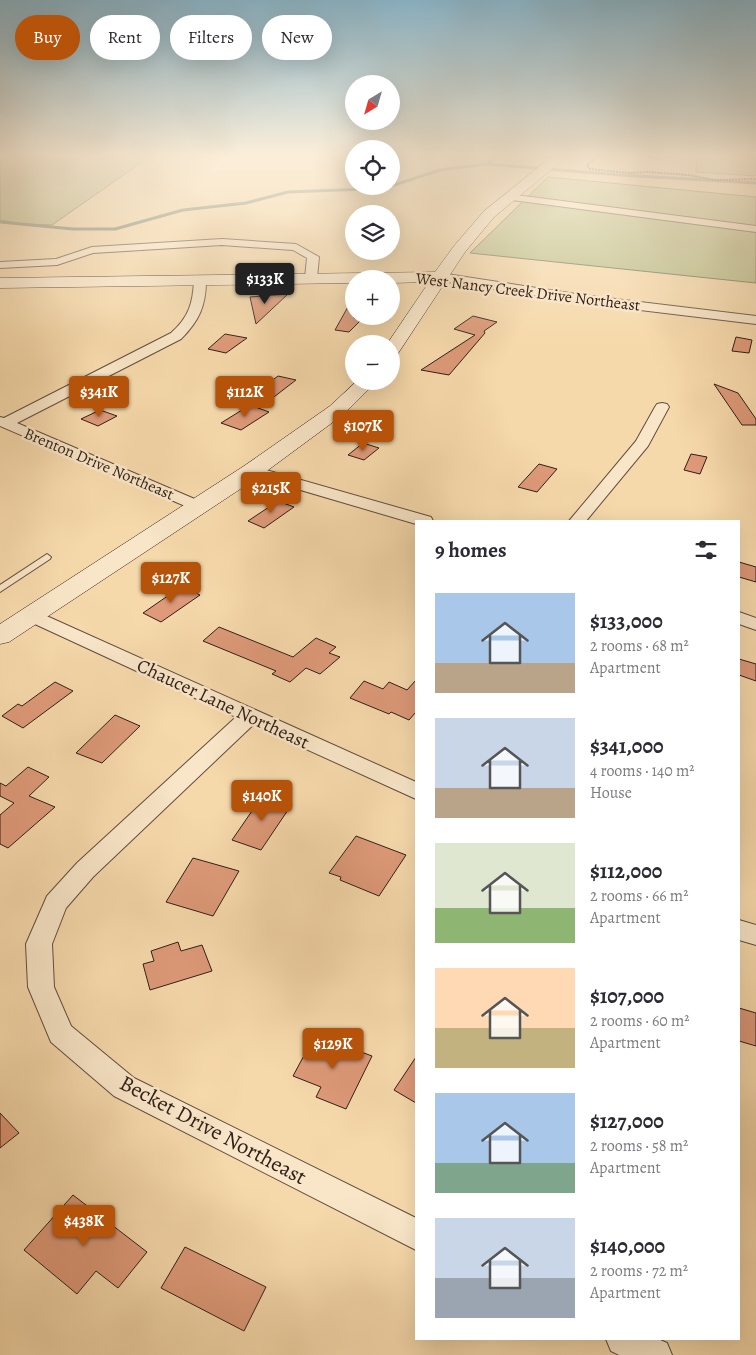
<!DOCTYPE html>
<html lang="en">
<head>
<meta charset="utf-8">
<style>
  body { margin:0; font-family:Alegreya,serif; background:#f2f2f3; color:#2b2b33; height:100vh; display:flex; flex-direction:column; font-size:19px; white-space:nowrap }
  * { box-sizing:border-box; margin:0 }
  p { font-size:16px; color:#7c7c81 }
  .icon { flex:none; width:28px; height:28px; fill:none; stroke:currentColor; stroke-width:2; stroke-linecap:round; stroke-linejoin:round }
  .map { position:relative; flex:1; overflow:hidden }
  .panel { position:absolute; left:415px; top:520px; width:325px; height:820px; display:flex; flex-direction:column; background:#fff; border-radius:0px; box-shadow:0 5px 20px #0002 }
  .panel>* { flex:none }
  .top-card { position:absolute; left:15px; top:15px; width:325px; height:45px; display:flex; gap:10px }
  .needle { width:32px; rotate:217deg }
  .buttons { position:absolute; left:345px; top:75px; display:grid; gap:10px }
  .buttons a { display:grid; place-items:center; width:55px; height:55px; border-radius:50%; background:#fff; box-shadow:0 5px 20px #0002; font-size:25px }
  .price { position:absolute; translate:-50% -42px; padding:0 11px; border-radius:5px; background:#b45309; color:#fff; font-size:16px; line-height:32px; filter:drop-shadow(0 1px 2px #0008) }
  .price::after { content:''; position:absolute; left:50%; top:30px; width:15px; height:11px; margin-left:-8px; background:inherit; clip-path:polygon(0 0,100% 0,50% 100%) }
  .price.selected { background:#222; color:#fff }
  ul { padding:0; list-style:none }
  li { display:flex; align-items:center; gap:15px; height:125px; padding:0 20px }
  li span { display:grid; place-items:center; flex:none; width:140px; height:100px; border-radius:0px; color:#555 }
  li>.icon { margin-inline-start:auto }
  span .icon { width:60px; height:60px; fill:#fffc; stroke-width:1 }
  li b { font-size:21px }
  h2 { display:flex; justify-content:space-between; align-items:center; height:60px; padding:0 20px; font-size:21px }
  .tag { padding:0 18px; border-radius:22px; background:#fff; box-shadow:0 5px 20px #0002; font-size:18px; line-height:45px }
  .tag.selected { background:#b45309; color:#fff }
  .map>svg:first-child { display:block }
</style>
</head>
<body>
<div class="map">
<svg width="756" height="1355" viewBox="0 0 756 1355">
  <rect width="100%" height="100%" fill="#f6d9ab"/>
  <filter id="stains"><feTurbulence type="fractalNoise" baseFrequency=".004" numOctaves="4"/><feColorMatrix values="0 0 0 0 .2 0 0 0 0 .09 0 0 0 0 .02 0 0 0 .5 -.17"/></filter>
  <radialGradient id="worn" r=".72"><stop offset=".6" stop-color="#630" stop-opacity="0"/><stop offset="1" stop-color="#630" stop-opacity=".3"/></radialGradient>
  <path fill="#bac08b" stroke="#746f52" d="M4,154H145L152,155L52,225L21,224L0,220V156Z
    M697,154H756V176L696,172Z
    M548,177L756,197V283L470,253Z"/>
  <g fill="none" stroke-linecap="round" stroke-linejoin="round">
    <path stroke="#717c6d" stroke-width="3" d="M487,164L499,154
      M391,186L440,170L487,164L621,175L756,183
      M0,222L73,229H115L183,210L246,203L288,192L367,189L390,186"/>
  </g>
  <path fill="#de9a79" stroke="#2f1e19" d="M288,294L256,324L250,297Z
    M354,296V318L362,319L349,332L335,330Z
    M473,316L497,322L484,331L485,333L449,375L421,370L475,335L454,329Z
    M225,334L247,338L226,353L208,349Z
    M736,337L752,340L749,353L732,351Z
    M278,376L296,380L270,400L252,396Z
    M714,384L738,393L756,419V425H742Z
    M250,405L269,412L241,430L221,423Z
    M100,410L117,416L98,426L81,419Z
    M363,443L379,448L364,460L348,455Z
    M691,454L707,457L700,474L684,470Z
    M539,464L557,469L537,492L518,487Z
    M278,501L294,507L264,528L248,521Z
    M739,562L756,567V582L739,577Z
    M182,586L200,595L161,622L143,613Z
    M219,627L293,657L316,638L336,647L329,653L340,657L320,674L306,668L290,682L272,674L276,671L203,641Z
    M739,659L756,664V681L739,675Z
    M416,680V712L409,720L391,712L389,714L350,698L364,681L383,689L389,682L407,690Z
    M55,682L73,691L23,728L2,716L18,704L22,706Z
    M115,715L140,726L102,763L76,753Z
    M28,767L49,777L29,796L55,807L8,848L0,844V815L14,803L0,796V783L6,786Z
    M263,795L292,804L261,850L232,840Z
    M356,836L406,855L379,896L340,880L341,877L329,873Z
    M193,858L239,871L213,916L166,902Z
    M178,942L181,951L202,945L212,971L150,990L143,964L154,961L151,951Z
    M739,1008L756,1013V1046L739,1041Z
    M315,1035L372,1056L346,1109L316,1097L321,1087L293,1076Z
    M416,1057V1103L394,1090Z
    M0,1113L19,1133L0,1148Z
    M73,1195L147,1252L118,1288L96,1271L77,1294L24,1250Z
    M185,1247L266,1287L244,1331L161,1288Z"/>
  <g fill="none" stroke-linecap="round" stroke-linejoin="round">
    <g stroke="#614d3e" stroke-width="2">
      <path id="lane" d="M47,554L51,557L50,559L0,592V585Z"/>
    </g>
    <g stroke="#614d3e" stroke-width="2">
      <path id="street" d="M508,194L756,226V232L504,199L503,197Z
        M222,239L296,244L319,257L317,278L315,281H307L305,278L307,258L293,250L222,245L93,253L57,265L0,268V262L56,259L92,247Z
        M440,273L582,295L756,316V324L582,303L436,280L434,277Z
        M200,276L206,280C206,306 199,321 181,339L17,423L204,503L206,506L204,509H192L0,426V417L4,418L171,333C189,317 193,303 194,280Z
        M662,403L667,404L669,407L648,446L586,521H569L636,441L655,407L657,404Z
        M252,466L431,517L433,521H416V524L246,474L244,471L246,468Z
        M31,609L416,782V799L253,725L93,877L66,908L52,944L54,987L71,1026L134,1078L416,1218V1250L114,1096L51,1042L28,987L26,944L47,896L77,863L236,717L24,619L22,615L24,611Z
        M739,612L756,618V630L739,624Z
        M739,920L756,925V945L739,940Z
        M606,1339H658L667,1343L672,1355H619L611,1351Z"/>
    </g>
    <g stroke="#2f1e19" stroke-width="1">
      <path id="secondary" d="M555,154H570L494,217L465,252L397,355L391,356V344H387L429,282L391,283V279H354V283L0,288V278L435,272L454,246L484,211Z
        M357,381H377L344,414L260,476L9,642L0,644V624L244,466L330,406Z"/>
    </g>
    <path stroke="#2f1e19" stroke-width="2" stroke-dasharray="2 1" stroke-linecap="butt" d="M600,154L587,165L590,169L629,173L647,172L688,175L715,180L756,179
      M638,154L658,159L678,154"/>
    <use href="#lane" fill="#f9e6c8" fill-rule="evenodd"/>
    <use href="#street" fill="#f9e6c8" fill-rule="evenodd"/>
    <use href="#secondary" fill="#f9e6c8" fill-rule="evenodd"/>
  </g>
  <linearGradient id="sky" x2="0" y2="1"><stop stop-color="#8ab7cd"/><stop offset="0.45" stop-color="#fbeed9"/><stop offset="1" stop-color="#fbeed9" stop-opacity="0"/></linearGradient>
  <rect width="756" height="344" fill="url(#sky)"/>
  <g text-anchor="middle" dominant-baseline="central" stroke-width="5" stroke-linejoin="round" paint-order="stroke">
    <g font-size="16" fill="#2f1e19" stroke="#f9e6c8">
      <text transform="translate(528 292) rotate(7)">West Nancy Creek Drive Northeast</text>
      <text transform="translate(99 464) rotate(23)">Brenton Drive Northeast</text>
    </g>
    <g font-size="19" fill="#2f1e19" stroke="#f9e6c8">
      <text transform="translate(223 704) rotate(25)">Chaucer Lane Northeast</text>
    </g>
    <g font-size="22" fill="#2f1e19" stroke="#f9e6c8">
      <text transform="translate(213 1130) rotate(28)">Becket Drive Northeast</text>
    </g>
  </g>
  <rect width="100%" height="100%" filter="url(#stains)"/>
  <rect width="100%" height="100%" fill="url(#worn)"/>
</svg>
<div class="buttons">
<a><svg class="needle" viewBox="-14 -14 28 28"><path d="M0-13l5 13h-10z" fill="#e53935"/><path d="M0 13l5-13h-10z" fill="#7c7c81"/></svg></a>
<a><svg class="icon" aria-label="locate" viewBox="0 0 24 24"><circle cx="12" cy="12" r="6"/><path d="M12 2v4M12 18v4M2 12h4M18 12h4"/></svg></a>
<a><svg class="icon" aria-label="layers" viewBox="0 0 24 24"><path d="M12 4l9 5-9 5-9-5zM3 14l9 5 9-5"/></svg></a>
<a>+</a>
<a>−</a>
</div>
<b class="price selected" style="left:265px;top:305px">$133K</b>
<b class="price" style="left:99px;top:418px">$341K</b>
<b class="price" style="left:245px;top:418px">$112K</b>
<b class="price" style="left:363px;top:452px">$107K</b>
<b class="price" style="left:271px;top:514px">$215K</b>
<b class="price" style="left:171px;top:604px">$127K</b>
<b class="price" style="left:262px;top:822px">$140K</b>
<b class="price" style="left:333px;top:1070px">$129K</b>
<b class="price" style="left:84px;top:1247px">$438K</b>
<div class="top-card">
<a class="tag selected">Buy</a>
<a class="tag">Rent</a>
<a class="tag">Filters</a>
<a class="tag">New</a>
</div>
<section class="panel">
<h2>9 homes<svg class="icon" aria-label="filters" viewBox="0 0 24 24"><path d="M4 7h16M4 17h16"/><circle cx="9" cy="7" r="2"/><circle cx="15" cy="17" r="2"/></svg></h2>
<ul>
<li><span style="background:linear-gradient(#a9c7e8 70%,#b9a48a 0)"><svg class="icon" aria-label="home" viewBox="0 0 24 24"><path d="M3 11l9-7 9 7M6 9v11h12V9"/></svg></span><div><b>$133,000</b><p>2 rooms · 68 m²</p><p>Apartment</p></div></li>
<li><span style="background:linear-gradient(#c9d6e8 70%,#b9a48a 0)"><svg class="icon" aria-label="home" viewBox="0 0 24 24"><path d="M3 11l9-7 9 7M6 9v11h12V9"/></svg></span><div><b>$341,000</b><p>4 rooms · 140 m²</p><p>House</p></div></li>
<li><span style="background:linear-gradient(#dfe7d0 65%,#8fb573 0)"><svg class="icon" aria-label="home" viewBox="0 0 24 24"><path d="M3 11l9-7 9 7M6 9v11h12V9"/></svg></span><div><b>$112,000</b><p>2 rooms · 66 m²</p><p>Apartment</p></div></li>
<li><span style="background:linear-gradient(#ffd9b3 60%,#c2b280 0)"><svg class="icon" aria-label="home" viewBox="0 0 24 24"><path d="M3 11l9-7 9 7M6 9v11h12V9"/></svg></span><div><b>$107,000</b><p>2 rooms · 60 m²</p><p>Apartment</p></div></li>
<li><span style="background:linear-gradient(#a9c7e8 70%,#7fa58c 0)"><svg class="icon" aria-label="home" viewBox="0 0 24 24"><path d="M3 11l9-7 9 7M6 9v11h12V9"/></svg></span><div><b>$127,000</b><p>2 rooms · 58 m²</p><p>Apartment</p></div></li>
<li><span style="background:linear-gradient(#c9d6e8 60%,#9aa5b1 0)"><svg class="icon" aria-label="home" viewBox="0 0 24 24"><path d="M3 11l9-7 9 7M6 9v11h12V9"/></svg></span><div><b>$140,000</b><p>2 rooms · 72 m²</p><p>Apartment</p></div></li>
</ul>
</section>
</div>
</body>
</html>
